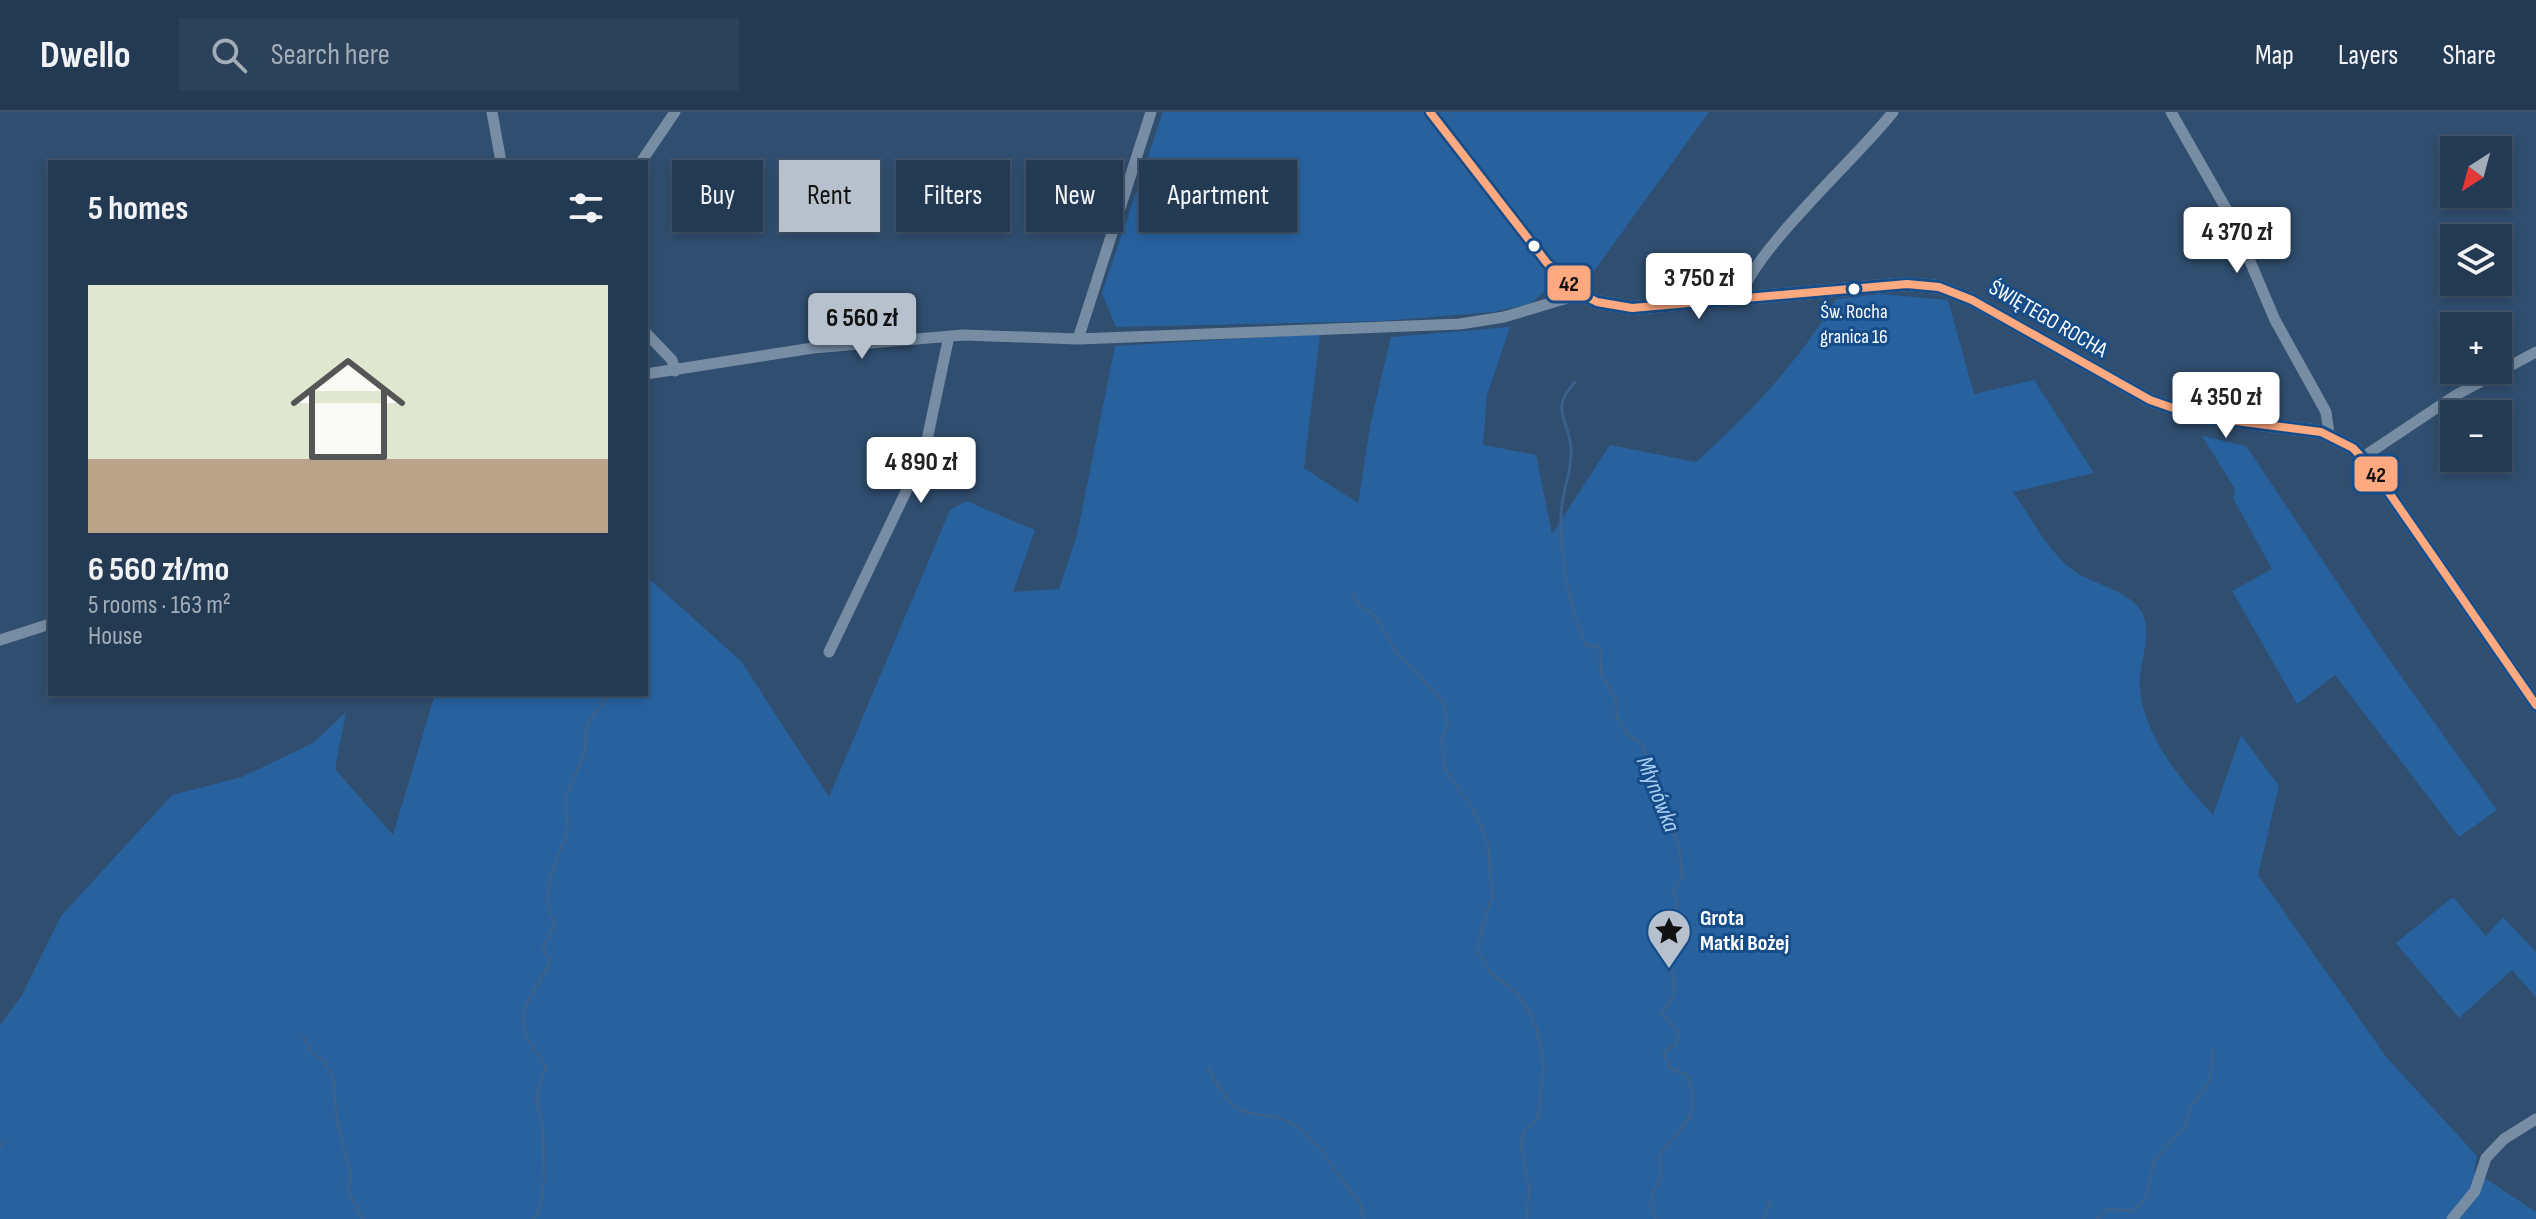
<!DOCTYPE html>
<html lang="en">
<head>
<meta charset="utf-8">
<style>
  body { margin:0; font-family:"Sofia Sans Condensed",sans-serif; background:#2c415a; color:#f1f3f6; height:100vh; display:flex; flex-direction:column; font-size:30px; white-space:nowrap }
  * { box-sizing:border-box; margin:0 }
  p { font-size:26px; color:#a3adb8 }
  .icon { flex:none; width:44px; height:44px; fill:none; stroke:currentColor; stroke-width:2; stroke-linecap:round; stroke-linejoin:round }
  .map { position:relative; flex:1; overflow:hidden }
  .panel { position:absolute; left:48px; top:48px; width:600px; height:536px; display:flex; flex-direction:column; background:#243a53; border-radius:0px; box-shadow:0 4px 12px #0003,0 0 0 2px #41546a }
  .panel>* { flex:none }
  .guide { position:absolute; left:672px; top:48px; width:760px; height:72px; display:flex; gap:16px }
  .needle { width:52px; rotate:216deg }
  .tools { position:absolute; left:2440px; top:24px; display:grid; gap:16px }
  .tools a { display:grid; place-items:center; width:72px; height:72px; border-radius:0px; background:#243a53; box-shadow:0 4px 12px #0003,0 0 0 2px #41546a; font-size:40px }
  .price { position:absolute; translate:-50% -68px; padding:0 18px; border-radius:8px; background:#fff; color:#222; font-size:26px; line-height:52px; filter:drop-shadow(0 2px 4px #0008) }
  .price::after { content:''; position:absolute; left:50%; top:48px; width:24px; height:18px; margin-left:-12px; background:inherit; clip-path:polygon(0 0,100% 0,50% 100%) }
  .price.on { background:#b7c1cd; color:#111 }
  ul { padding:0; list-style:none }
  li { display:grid; align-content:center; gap:16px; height:424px; padding:0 40px }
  li span { display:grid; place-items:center; height:248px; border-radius:0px; color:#555 }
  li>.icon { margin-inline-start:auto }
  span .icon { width:144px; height:144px; fill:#fffc; stroke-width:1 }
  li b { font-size:34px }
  h2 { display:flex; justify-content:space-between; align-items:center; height:96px; padding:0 40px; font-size:34px }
  .chip { padding:0 28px; border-radius:0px; background:#243a53; box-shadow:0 4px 12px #0003,0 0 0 2px #41546a; font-size:28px; line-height:72px }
  .chip.on { background:#b7c1cd; color:#111 }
  header { display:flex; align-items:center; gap:48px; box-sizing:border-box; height:112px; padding:0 40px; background:#243a53; border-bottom:2px solid #41546a }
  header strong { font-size:38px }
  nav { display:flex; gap:44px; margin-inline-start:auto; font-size:28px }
  .search { width:560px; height:72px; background:#2c415a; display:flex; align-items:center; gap:20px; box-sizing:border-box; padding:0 28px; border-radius:0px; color:#a3adb8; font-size:30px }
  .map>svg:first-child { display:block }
</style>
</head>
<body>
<header>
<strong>Dwello</strong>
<div class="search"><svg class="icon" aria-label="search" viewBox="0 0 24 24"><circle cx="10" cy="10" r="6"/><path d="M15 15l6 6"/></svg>Search here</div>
<nav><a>Map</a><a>Layers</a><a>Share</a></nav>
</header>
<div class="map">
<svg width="2536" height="1107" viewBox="0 0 2536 1107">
  <rect width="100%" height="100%" fill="#304e6f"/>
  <path fill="#27629f" d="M1163,0H1709L1586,170L1549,175L1530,192L1493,200L1383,209L1116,215L1102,181Z
    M1881,182L1948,188L1974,282L2034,268L2094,361L2013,380C2031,405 2048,440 2073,458C2093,473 2127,477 2141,499C2155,522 2137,553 2140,577C2144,625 2182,669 2213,703L2241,623L2279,674L2258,763L2387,946L2477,1044L2474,1059L2536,1100V1107H0V913L22,883L61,804L172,683L242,665L313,631L346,600L335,657L393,723L435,582H646V464L741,549L829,685L950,398L966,389L1035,418L1013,480L1059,477L1077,423L1115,234L1320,222L1304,356L1358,391L1371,309L1391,225L1510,215L1487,283L1483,333L1536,343L1552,422L1610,333L1696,350C1751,300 1798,251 1836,187Z
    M2202,324L2246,334L2383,539L2497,698L2459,725L2335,563L2297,592L2232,479L2272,457L2233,386L2235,377Z
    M2453,785L2486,824L2503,805L2536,840V885L2512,858L2459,906L2396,831Z"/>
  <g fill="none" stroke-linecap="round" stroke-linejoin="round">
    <path stroke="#39618c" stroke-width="3" d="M1575,270C1548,299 1570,306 1571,338C1572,357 1564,374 1562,393C1557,431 1569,499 1586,533L1600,535L1601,562L1616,588V604L1628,622L1642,633L1650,649L1651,677L1679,732L1682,765L1673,778L1678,790L1672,805L1685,814L1680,827L1666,837C1673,862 1682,882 1661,901L1678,920L1676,933L1664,939L1669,956L1687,963C1703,1006 1682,1011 1659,1045L1661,1062L1650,1092L1656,1107
      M1353,482L1360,494L1375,504L1397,541L1444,590L1448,612L1442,626L1444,656L1472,696L1488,731L1492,785L1482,814L1478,840L1491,861L1518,882L1529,900L1537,917L1544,953L1538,1006L1524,1019L1521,1034L1529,1073L1527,1107
      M646,528L649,526
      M303,923L310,940L323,948L333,965L337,1010L350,1061L349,1081L363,1107
      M1208,955C1243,1029 1261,984 1303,1020C1327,1040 1340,1070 1361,1092L1363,1107
      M0,1037L4,1028
      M533,1107L539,1099L544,1070L543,1016L536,985L546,954C508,906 523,900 550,851L543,836L555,813L547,790L550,767L568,717L566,685L584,642L587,612L609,582
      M1763,1107L1770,1090
      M2097,1107L2107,1097L2133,1099L2146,1087L2154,1048L2184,1016L2191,994L2210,969L2213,938"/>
    <path stroke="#778da4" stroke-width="11" d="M492,0L501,50
      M2171,0L2232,107L2275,208L2326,300L2329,322
      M641,50L675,0
      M1740,187C1752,139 1858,45 1893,0
      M646,221L672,248L675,259
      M1078,227L1151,0
      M646,262L813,236L963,223L1078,227L1460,212L1504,205L1581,182
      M2363,345L2456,283L2536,240
      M0,528L50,512
      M829,540L924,342L949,224
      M2452,1107L2475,1079L2486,1046L2504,1027L2536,1007"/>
    <path stroke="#778da4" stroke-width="14" d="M1430,0L1547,151L1581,182L1597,190L1632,196L1907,172L1939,175L1972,188L2150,288L2196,304L2321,320L2353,336L2374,359L2536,593"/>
    <g stroke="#164d89" stroke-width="14">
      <path id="bus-1" d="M1430,0L1547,151L1581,182L1597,190L1632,196L1907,172L1939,175L1972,188L2150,288L2196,304L2321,320L2353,336L2374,359L2536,593"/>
    </g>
    <use href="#bus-1" stroke="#ffa980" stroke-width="8"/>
  </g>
  <defs>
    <g id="sight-pin" transform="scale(2.3)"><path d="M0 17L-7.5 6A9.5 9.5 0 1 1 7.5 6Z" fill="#b7c1cd" stroke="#164d89"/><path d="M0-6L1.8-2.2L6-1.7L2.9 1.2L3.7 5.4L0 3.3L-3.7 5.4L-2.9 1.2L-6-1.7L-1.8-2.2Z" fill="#111"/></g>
  </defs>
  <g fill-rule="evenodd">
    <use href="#sight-pin" x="1669" y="819"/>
  </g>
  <g fill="#fff" stroke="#164d89" stroke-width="3">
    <circle cx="1534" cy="134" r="7"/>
    <circle cx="1854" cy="177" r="7"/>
  </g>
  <g text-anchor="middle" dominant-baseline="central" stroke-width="6" stroke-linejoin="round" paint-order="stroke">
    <g font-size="20" fill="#fff" stroke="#164d89">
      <text x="1854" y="200">Św. Rocha<tspan x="1854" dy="25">granica 16</tspan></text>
    </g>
    <g font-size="22" fill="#fff" stroke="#164d89">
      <text transform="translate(2048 207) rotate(30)">ŚWIĘTEGO ROCHA</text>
    </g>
    <g font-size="22" font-weight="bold" fill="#fff" stroke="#164d89" text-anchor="start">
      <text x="1700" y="806">Grota<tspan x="1700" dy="25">Matki Bożej</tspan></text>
    </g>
    <g font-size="24" font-style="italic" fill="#aad0f6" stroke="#164d89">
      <text transform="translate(1658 682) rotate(68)">Młynówka</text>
    </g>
  </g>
  <g stroke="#164d89" stroke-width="3">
    <rect x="1546" y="152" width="46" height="38" rx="8" fill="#ffa980"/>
    <rect x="2353" y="343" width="46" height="38" rx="8" fill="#ffa980"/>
  </g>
  <g font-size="22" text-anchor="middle" font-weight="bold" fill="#111">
    <text x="1569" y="179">42</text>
    <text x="2376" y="370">42</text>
  </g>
</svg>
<div class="tools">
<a><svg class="needle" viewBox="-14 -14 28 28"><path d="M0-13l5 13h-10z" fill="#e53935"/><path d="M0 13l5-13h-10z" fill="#a3adb8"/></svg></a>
<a><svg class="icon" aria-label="layers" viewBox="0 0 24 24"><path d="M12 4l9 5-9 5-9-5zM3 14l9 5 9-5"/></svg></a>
<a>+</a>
<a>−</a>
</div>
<b class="price" style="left:2237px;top:163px">4 370 zł</b>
<b class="price" style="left:1699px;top:209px">3 750 zł</b>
<b class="price on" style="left:862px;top:249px">6 560 zł</b>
<b class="price" style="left:2226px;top:328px">4 350 zł</b>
<b class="price" style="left:921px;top:393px">4 890 zł</b>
<div class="guide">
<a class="chip">Buy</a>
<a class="chip on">Rent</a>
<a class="chip">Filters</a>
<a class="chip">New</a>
<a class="chip">Apartment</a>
</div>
<section class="panel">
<h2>5 homes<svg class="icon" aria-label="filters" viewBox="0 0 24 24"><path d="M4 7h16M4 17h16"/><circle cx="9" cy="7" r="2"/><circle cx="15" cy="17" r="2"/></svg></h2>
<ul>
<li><span style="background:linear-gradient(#dfe7d0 70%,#b9a48a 0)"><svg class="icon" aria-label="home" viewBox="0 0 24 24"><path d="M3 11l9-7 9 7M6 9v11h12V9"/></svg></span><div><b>6 560 zł/mo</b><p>5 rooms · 163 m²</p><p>House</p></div></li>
</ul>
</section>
</div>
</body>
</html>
